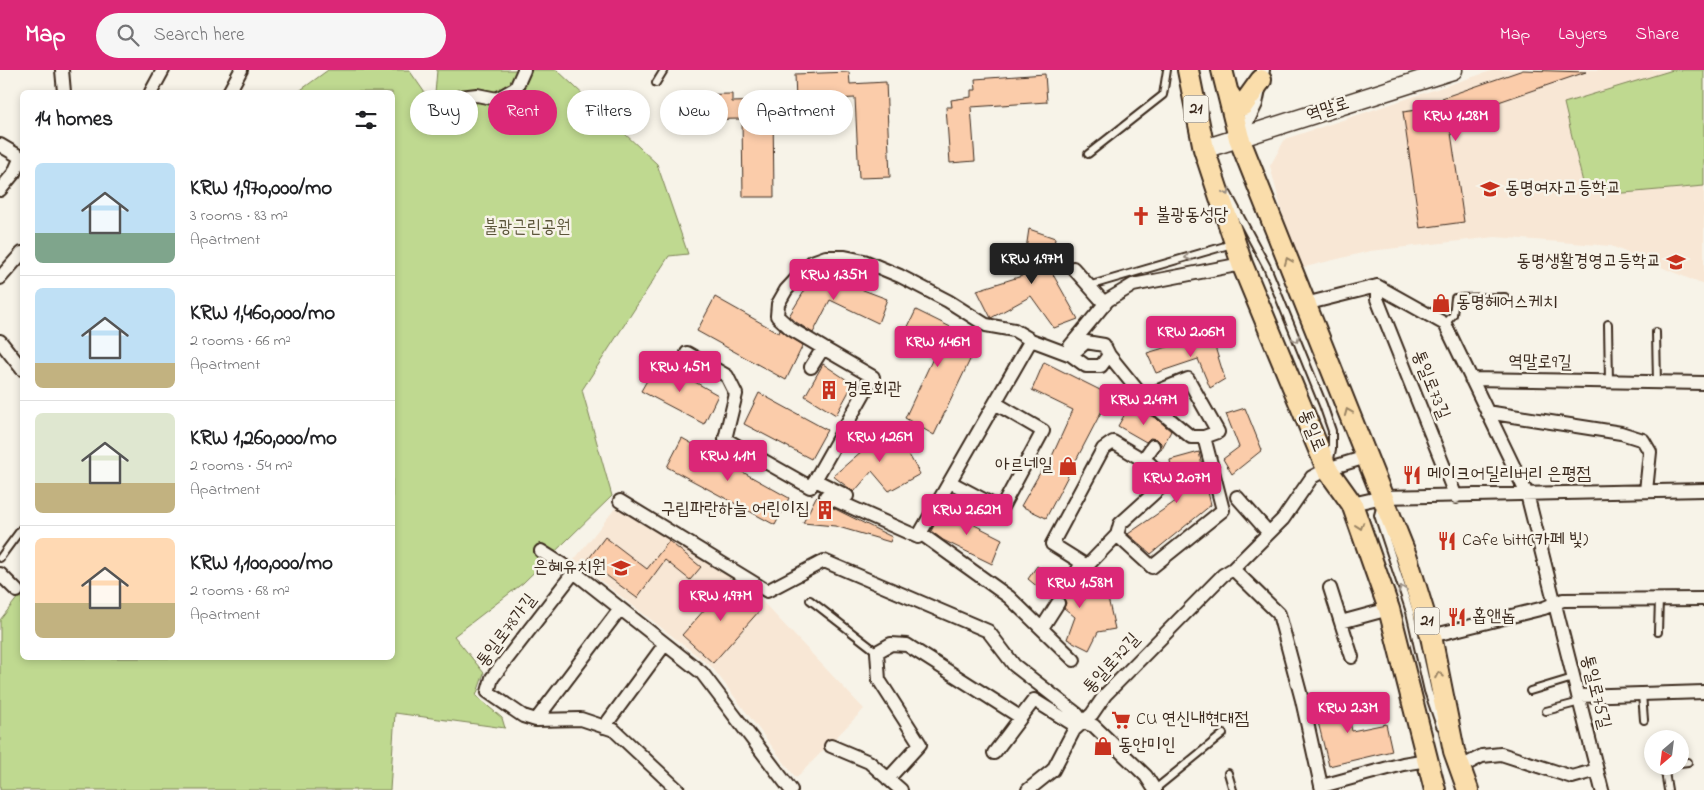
<!DOCTYPE html>
<html lang="en">
<head>
<meta charset="utf-8">
<style>
  body { margin:0; font-family:"Indie Flower","Poor Story",sans-serif; background:#f6f6f6; color:#202124; height:100vh; display:flex; flex-direction:column; font-size:19px; white-space:nowrap }
  * { box-sizing:border-box; margin:0 }
  p { font-size:16px; color:#757577 }
  .icon { flex:none; width:28px; height:28px; fill:none; stroke:currentColor; stroke-width:2; stroke-linecap:round; stroke-linejoin:round }
  .map { position:relative; flex:1; overflow:hidden }
  .side { position:absolute; left:20px; top:20px; width:375px; height:570px; display:flex; flex-direction:column; background:#fff; border-radius:8px; box-shadow:0 2px 8px #0003 }
  .side>* { flex:none }
  .top-card { position:absolute; left:410px; top:20px; width:475px; height:45px; display:flex; gap:10px }
  .needle { width:32px; rotate:208deg }
  .tools { position:absolute; left:1644px; top:660px; display:grid; gap:10px }
  .tools a { display:grid; place-items:center; width:45px; height:45px; border-radius:50%; background:#fff; box-shadow:0 2px 8px #0003; font-size:25px }
  .price { position:absolute; translate:-50% -42px; padding:0 11px; border-radius:5px; background:#db2777; color:#fff; font-size:16px; line-height:32px; filter:drop-shadow(0 1px 2px #0008) }
  .price::after { content:''; position:absolute; left:50%; top:30px; width:15px; height:11px; margin-left:-8px; background:inherit; clip-path:polygon(0 0,100% 0,50% 100%) }
  .price.active { background:#222; color:#fff }
  ul { padding:0; list-style:none }
  li { display:flex; align-items:center; gap:15px; height:125px; padding:0 15px }
  li+li { border-top:1px solid #e0e0e0 }
  li span { display:grid; place-items:center; flex:none; width:140px; height:100px; border-radius:8px; color:#555 }
  li>.icon { margin-inline-start:auto }
  span .icon { width:60px; height:60px; fill:#fffc; stroke-width:1 }
  li b { font-size:21px }
  h2 { display:flex; justify-content:space-between; align-items:center; height:60px; padding:0 15px; font-size:21px }
  .pill { padding:0 18px; border-radius:22px; background:#fff; box-shadow:0 2px 8px #0003; font-size:18px; line-height:45px }
  .pill.active { background:#db2777; color:#fff }
  header { display:flex; align-items:center; gap:30px; box-sizing:border-box; height:70px; padding:0 25px; background:#db2777; color:#fff }
  header strong { font-size:24px }
  nav { display:flex; gap:28px; margin-inline-start:auto; font-size:18px }
  .search { width:350px; height:45px; background:#f6f6f6; display:flex; align-items:center; gap:12px; box-sizing:border-box; padding:0 18px; border-radius:28px; color:#757577; font-size:19px }
  .map>svg:first-child { display:block }
</style>
</head>
<body>
<header>
<strong>Map</strong>
<div class="search"><svg class="icon" aria-label="search" viewBox="0 0 24 24"><circle cx="10" cy="10" r="6"/><path d="M15 15l6 6"/></svg>Search here</div>
<nav><a>Map</a><a>Layers</a><a>Share</a></nav>
</header>
<div class="map">
<svg width="1704" height="720" viewBox="0 0 1704 720">
  <rect width="100%" height="100%" fill="#f7f3e8"/>
  <filter id="ink" filterUnits="userSpaceOnUse"><feTurbulence type="fractalNoise" baseFrequency=".02" numOctaves="2"/><feDisplacementMap in="SourceGraphic" scale="10" xChannelSelector="R" yChannelSelector="G"/><feConvolveMatrix kernelMatrix="1 2 1 2 8 2 1 2 1" color-interpolation-filters="sRGB"/></filter>
  <g filter="url(#ink)">
    <path fill="#f8e7d5" d="M1494,0H1704V215L1611,176L1495,167L1370,181L1297,199L1270,96L1285,69Z
      M617,436L744,512L864,639L796,708L712,597L574,490Z"/>
    <path fill="#bfd990" stroke="#7d8257" d="M328,0H409L434,36L437,0H557L657,94L688,184L669,186L582,320L612,426L523,513L454,566L484,603L476,626L502,648L505,658L395,643L390,720H0V550L22,522V588H392V22H298Z
      M1673,0H1704V116L1624,123L1585,121L1564,33Z"/>
    <path fill="#fbccaa" stroke="#3b2a1e" d="M1523,0L1586,2L1449,49L1464,152L1420,158L1403,42L1444,36L1442,28Z
      M849,2L850,14L886,12L890,107L859,108L855,28L796,31L795,4Z
      M1045,4L1047,32L971,37L975,91L950,93L946,37H952L951,30L971,27V20H976L975,9Z
      M732,24V32L768,31V40H773L774,127H743L742,49L681,50L680,25Z
      M1029,159L1055,168L1051,201L1078,249L1054,258L1031,226L991,248L977,220L1022,206Z
      M816,202L887,229L878,253L830,230L813,263L796,252L789,246Z
      M715,227L779,263L780,260L803,275L786,310L697,261Z
      M916,240L979,271L934,365L905,348L935,284L903,267Z
      M1211,264L1225,309L1210,318L1198,289L1156,303L1147,283Z
      M658,291L718,325L704,354L641,321Z
      M1044,292L1110,325L1046,448L1021,436L1045,394L1048,395L1073,340L1032,320Z
      M823,294L853,314L836,345L805,326Z
      M759,323L827,360L811,389L744,354Z
      M1130,335L1157,349L1171,361L1161,380V373L1157,369L1150,368L1146,372L1118,356Z
      M1245,338L1262,380L1232,404L1223,389L1239,377L1226,344Z
      M892,355L920,404L889,421L872,401L854,422L833,406Z
      M682,368L789,428L775,455L667,397Z
      M1199,382L1211,435L1151,484L1128,464L1176,431L1170,390Z
      M816,427L823,433L892,467L890,472L835,456L803,453Z
      M943,439L1002,469L992,494L943,470L931,461Z
      M605,467L647,499L669,471L701,497L690,510L665,490L637,528L587,491Z
      M1037,496L1061,513L1060,521L1066,526L1074,523L1084,530L1090,519L1105,515L1115,559L1098,562L1089,580L1067,569L1075,547L1064,538L1066,533L1063,526L1058,525L1051,528L1028,509Z
      M729,512L760,540L713,593L682,565Z
      M1344,625L1352,661L1386,654L1392,681L1329,696L1313,632Z"/>
    <g fill="none" stroke-linecap="round" stroke-linejoin="round">
      <g stroke="#3b2a1e" stroke-width="10">
        <path id="lane" d="M656,13L664,0
          M1088,84L1163,25L1167,0
          M1228,124L1267,197L1323,335L1332,361V379L1330,389
          M1088,216L1232,174
          M1445,254L1453,245L1455,228L1505,227
          M1608,254L1609,312
          M1656,262L1657,313
          M1381,435L1378,445L1410,542L1428,621L1440,656
          M0,488L22,458
          M810,530L877,582
          M1658,562L1659,529
          M1530,621L1573,608
          M1642,624L1644,650
          M1546,641L1580,632
          M1680,693L1688,692
          M1664,696L1668,720
          M1228,703L1233,720
          M1154,720L1223,664"/>
      </g>
      <g stroke="#3b2a1e" stroke-width="16">
        <path id="street" d="M62,0L64,22
          M151,22L163,0
          M229,22L241,0
          M427,53L441,49L460,27L477,25L497,29L516,18L524,0
          M1239,68L1256,34L1263,0
          M0,75L22,88
          M0,120L14,103L21,87
          M1073,198L1105,234
          M0,208L22,183
          M1377,216V229L1456,427
          M1305,234L1377,216L1445,254L1527,424L1602,720
          M0,271L22,299
          M823,278L873,307L815,410L847,426
          M687,283L727,306L736,324L725,369L810,417L815,410
          M1109,285L1143,327L1188,309L1218,362L1204,367H1191L1143,327
          M811,297L823,278L791,259L777,246L778,234L786,220L812,192L826,187H845L864,191L900,206L948,231L986,255L1014,260L1031,270L1071,285L1086,272L1104,275L1109,285L1101,296H1086L1071,285L1070,276L1108,230L1133,215L1242,194
          M1471,309L1704,313
          M1487,342L1621,363L1643,370L1650,382L1646,421
          M1143,390L1153,376
          M950,412L1001,439L1043,361L995,333
          M826,426L918,467L1031,270
          M1237,427L1269,463
          M620,431L767,521L824,491L988,561L1014,595L1077,644L1083,652L1094,656L1146,706L1155,720
          M1352,434L1383,427L1704,420
          M920,463L1009,527L1074,590
          M1117,465L1087,496L1052,474L1103,379L1113,372L1150,394L1160,404L1162,416L1120,454L1117,465L1152,497L1223,440L1204,367
          M541,481L574,502L702,603L791,720
          M1233,499L1279,544L1302,630L1322,720
          M574,502L492,608L488,622L523,646L536,650L581,649L614,660L678,720
          M0,504L17,521
          M1067,518L1082,493
          M1330,518L1352,587
          M1341,552L1389,539
          M1042,558L1058,533
          M1431,566L1544,538L1563,530L1704,529
          M1578,626L1704,622
          M536,650L620,539
          M604,657L665,574
          M831,676L869,692L901,720
          M994,683L1034,630L1071,653L1083,652
          M1461,697L1482,686L1501,684L1572,707L1597,700
          M888,709L920,674L879,610L877,582L891,574L907,575L1020,647
          M1322,716L1403,694L1427,690
          M1028,720L1053,700L1074,660L1092,644L1105,625L1223,505L1233,499L1283,449L1312,407L1327,399L1366,387"/>
      </g>
      <g stroke="#3b2a1e" stroke-width="21">
        <path id="secondary" d="M1204,79L1453,0"/>
      </g>
      <g stroke="#3b2a1e" stroke-width="24">
        <path id="primary" d="M1188,0L1204,79L1242,194L1327,399L1352,434L1389,539L1435,720
          M1222,0L1239,68L1407,488L1431,566L1454,681L1468,720
          M1227,21L1234,32L1243,35L1261,10"/>
      </g>
      <use href="#lane" stroke="#f7f3e8" stroke-width="6"/>
      <use href="#street" stroke="#f7f3e8" stroke-width="12"/>
      <use href="#secondary" stroke="#f7f3e8" stroke-width="18"/>
      <use href="#primary" stroke="#faddab" stroke-width="20"/>
    </g>
    <defs><path id="oneway-chevron" d="M-2-3.5L2.5 0L-2 3.5" fill="none" stroke-width="1.6" stroke-linecap="round" stroke-linejoin="round" transform="scale(1.25)"/></defs>
    <g stroke="#998e83">
      <use href="#oneway-chevron" transform="translate(1227 122) rotate(62)"/>
      <use href="#oneway-chevron" transform="translate(1188 187) rotate(164)"/>
      <use href="#oneway-chevron" transform="translate(1296 269) rotate(68)"/>
      <use href="#oneway-chevron" transform="translate(1402 519) rotate(-108)"/>
    </g>
    <g stroke="#9a8464">
      <use href="#oneway-chevron" transform="translate(1288 191) rotate(-112)"/>
      <use href="#oneway-chevron" transform="translate(1348 342) rotate(-112)"/>
      <use href="#oneway-chevron" transform="translate(1360 456) rotate(71)"/>
      <use href="#oneway-chevron" transform="translate(1439 605) rotate(-101)"/>
    </g>
  </g>
  <defs>
    <g id="school-bare" transform="scale(1.5)"><path d="M0-5L7-2L0 1L-7-2ZM-4 1L0 2.5L4 1V4Q0 6-4 4Z" fill="#c8321e" stroke="#f7f3e8" stroke-width="2.5" paint-order="stroke"/></g>
    <g id="church-bare" transform="scale(1.5)"><path d="M-1.2-6h2.4v3.5h3.3v2.4h-3.3V6h-2.4V-.1h-3.3v-2.4h3.3Z" fill="#c8321e" stroke="#f7f3e8" stroke-width="2.5" paint-order="stroke"/></g>
    <g id="shop-bare" transform="scale(1.5)"><path d="M-5-2.5h2.3a2.7 3.5 0 0 1 5.4 0H5L5.5 6h-11ZM-1.5-2.5h3a1.5 2.3 0 0 0-3 0Z" fill="#c8321e" stroke="#f7f3e8" stroke-width="2.5" paint-order="stroke"/></g>
    <g id="building-bare" transform="scale(1.5)"><path d="M-4-6H4V6H1V3H-1V6H-4ZM-2.5-4.3h1.7v1.8h-1.7ZM.8-4.3h1.7v1.8H.8ZM-2.5-1h1.7V.8h-1.7ZM.8-1h1.7V.8H.8Z" fill="#c8321e" stroke="#f7f3e8" stroke-width="2.5" paint-order="stroke"/></g>
    <g id="restaurant-bare" transform="scale(1.5)"><path d="M-5-6h1v4h1v-4h1v4h1v-4h1v5L-1.5 .5V6h-2V.5L-5-1ZM5-6V6H3V1.5H1.5Q1.5-4 5-6Z" fill="#c8321e" stroke="#f7f3e8" stroke-width="2.5" paint-order="stroke"/></g>
    <g id="supermarket-bare" transform="scale(1.5)"><path d="M-6-5.5h2.5l.6 2H6L4.5 2H-2.5L-4.4-4H-6ZM-1.5 3.2a1.3 1.3 0 1 0 .1 0ZM3 3.2a1.3 1.3 0 1 0 .1 0Z" fill="#c8321e" stroke="#f7f3e8" stroke-width="2.5" paint-order="stroke"/></g>
  </defs>
  <g fill-rule="evenodd">
    <use href="#school-bare" x="1490" y="119"/>
    <use href="#church-bare" x="1141" y="146"/>
    <use href="#school-bare" x="1676" y="192"/>
    <use href="#shop-bare" x="1441" y="233"/>
    <use href="#building-bare" x="829" y="320"/>
    <use href="#shop-bare" x="1068" y="396"/>
    <use href="#restaurant-bare" x="1412" y="405"/>
    <use href="#building-bare" x="825" y="440"/>
    <use href="#restaurant-bare" x="1447" y="471"/>
    <use href="#school-bare" x="621" y="498"/>
    <use href="#restaurant-bare" x="1457" y="547"/>
    <use href="#supermarket-bare" x="1121" y="650"/>
    <use href="#shop-bare" x="1103" y="676"/>
  </g>
  <g text-anchor="middle" dominant-baseline="central" stroke-width="5" stroke-linejoin="round" paint-order="stroke">
    <g fill="#f7f3e8" stroke="#73665b" stroke-width="1">
      <rect x="1183.5" y="25.5" width="25" height="27" rx="4"/>
      <rect x="1414.5" y="537.5" width="25" height="27" rx="4"/>
    </g>
    <g font-size="16" font-weight="bold" fill="#3b2a1e">
      <text x="1196" y="39">21</text>
      <text x="1427" y="551">21</text>
    </g>
    <g font-size="18" fill="#3b2a1e" stroke="#f7f3e8">
      <text transform="translate(1328 40) rotate(-18)">역말로</text>
      <text transform="translate(1540 293) rotate(1)">역말로9길</text>
      <text transform="translate(1430 315) rotate(68)">통일로73길</text>
      <text transform="translate(1311 361) rotate(68)">통일로</text>
      <text transform="translate(507 561) rotate(-53)">통일로78가길</text>
      <text transform="translate(1112 594) rotate(-48)">통일로72길</text>
      <text transform="translate(1595 622) rotate(76)">통일로75길</text>
    </g>
    <g font-size="18" fill="#3b2a1e" stroke="#f7f3e8" text-anchor="start">
      <text x="1505" y="119">동명여자고등학교</text>
      <text x="1156" y="146">불광동성당</text>
      <text x="1661" y="192" text-anchor="end">동명생활경영고등학교</text>
      <text x="1456" y="233">동명헤어스케치</text>
      <text x="844" y="320">경로회관</text>
      <text x="1053" y="396" text-anchor="end">아르네일</text>
      <text x="1427" y="405">메이크어딜리버리 은평점</text>
      <text x="810" y="440" text-anchor="end">구립파란하늘 어린이집</text>
      <text x="1462" y="471">Cafe bitt(카페 빛)</text>
      <text x="606" y="498" text-anchor="end">은혜유치원</text>
      <text x="1472" y="547">홉앤놉</text>
      <text x="1136" y="650">CU 연신내현대점</text>
      <text x="1118" y="676">동안미인</text>
    </g>
    <g font-size="18" fill="#5c563a" stroke="#f7f3e8">
      <text x="527" y="158">불광근린공원</text>
    </g>
  </g>
</svg>
<div class="tools">
<a><svg class="needle" viewBox="-14 -14 28 28"><path d="M0-13l5 13h-10z" fill="#e53935"/><path d="M0 13l5-13h-10z" fill="#757577"/></svg></a>
</div>
<b class="price" style="left:1456px;top:72px">KRW 1.28M</b>
<b class="price active" style="left:1032px;top:215px">KRW 1.97M</b>
<b class="price" style="left:834px;top:231px">KRW 1.35M</b>
<b class="price" style="left:1191px;top:288px">KRW 2.06M</b>
<b class="price" style="left:938px;top:298px">KRW 1.46M</b>
<b class="price" style="left:680px;top:323px">KRW 1.5M</b>
<b class="price" style="left:1144px;top:356px">KRW 2.47M</b>
<b class="price" style="left:880px;top:393px">KRW 1.26M</b>
<b class="price" style="left:728px;top:412px">KRW 1.1M</b>
<b class="price" style="left:1177px;top:434px">KRW 2.07M</b>
<b class="price" style="left:967px;top:466px">KRW 2.62M</b>
<b class="price" style="left:1080px;top:539px">KRW 1.58M</b>
<b class="price" style="left:721px;top:552px">KRW 1.97M</b>
<b class="price" style="left:1348px;top:664px">KRW 2.3M</b>
<div class="top-card">
<a class="pill">Buy</a>
<a class="pill active">Rent</a>
<a class="pill">Filters</a>
<a class="pill">New</a>
<a class="pill">Apartment</a>
</div>
<section class="side">
<h2>14 homes<svg class="icon" aria-label="filters" viewBox="0 0 24 24"><path d="M4 7h16M4 17h16"/><circle cx="9" cy="7" r="2"/><circle cx="15" cy="17" r="2"/></svg></h2>
<ul>
<li><span style="background:linear-gradient(#bfe0f5 70%,#7fa58c 0)"><svg class="icon" aria-label="home" viewBox="0 0 24 24"><path d="M3 11l9-7 9 7M6 9v11h12V9"/></svg></span><div><b>KRW 1,970,000/mo</b><p>3 rooms · 83 m²</p><p>Apartment</p></div></li>
<li><span style="background:linear-gradient(#bfe0f5 75%,#c2b280 0)"><svg class="icon" aria-label="home" viewBox="0 0 24 24"><path d="M3 11l9-7 9 7M6 9v11h12V9"/></svg></span><div><b>KRW 1,460,000/mo</b><p>2 rooms · 66 m²</p><p>Apartment</p></div></li>
<li><span style="background:linear-gradient(#dfe7d0 70%,#c2b280 0)"><svg class="icon" aria-label="home" viewBox="0 0 24 24"><path d="M3 11l9-7 9 7M6 9v11h12V9"/></svg></span><div><b>KRW 1,260,000/mo</b><p>2 rooms · 54 m²</p><p>Apartment</p></div></li>
<li><span style="background:linear-gradient(#ffd9b3 65%,#c2b280 0)"><svg class="icon" aria-label="home" viewBox="0 0 24 24"><path d="M3 11l9-7 9 7M6 9v11h12V9"/></svg></span><div><b>KRW 1,100,000/mo</b><p>2 rooms · 68 m²</p><p>Apartment</p></div></li>
</ul>
</section>
</div>
</body>
</html>
